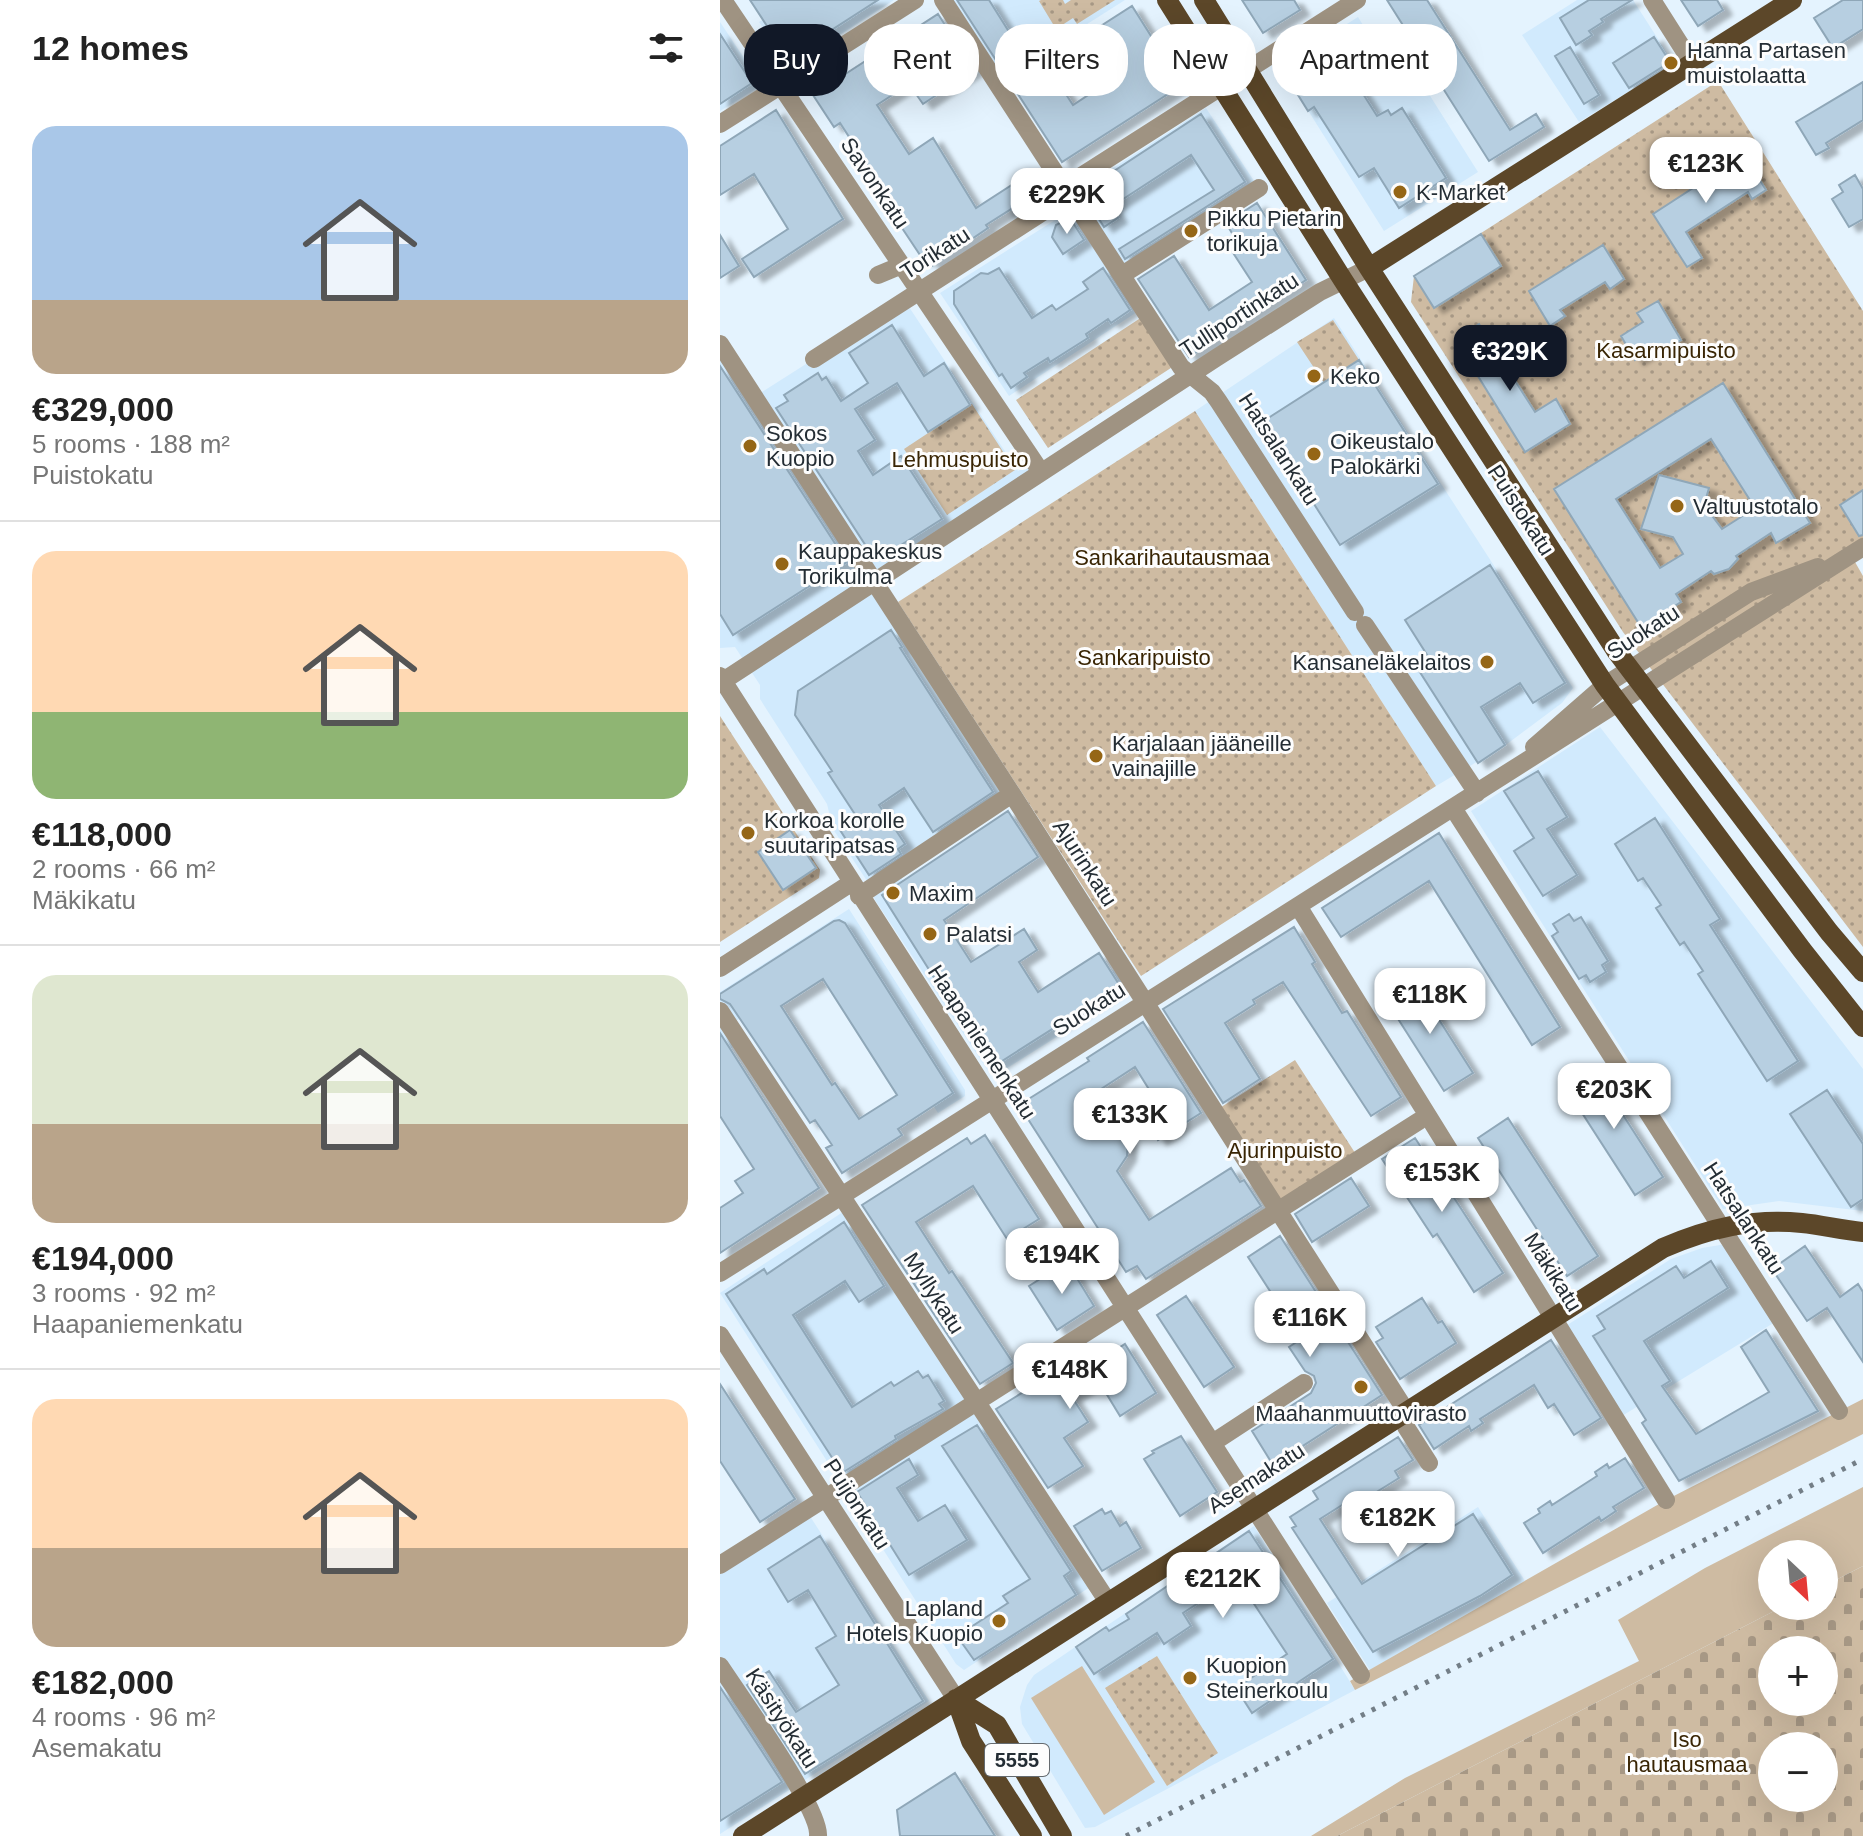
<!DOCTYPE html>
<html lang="en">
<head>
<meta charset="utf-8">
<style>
  body { margin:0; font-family:Arial,sans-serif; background:#f6f6f6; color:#222; height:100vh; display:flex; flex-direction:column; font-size:30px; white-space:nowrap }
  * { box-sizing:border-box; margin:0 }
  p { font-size:26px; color:#767676 }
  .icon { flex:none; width:44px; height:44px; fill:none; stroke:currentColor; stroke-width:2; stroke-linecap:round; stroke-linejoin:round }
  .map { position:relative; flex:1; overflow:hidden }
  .panel { display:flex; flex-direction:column; background:#fff; width:720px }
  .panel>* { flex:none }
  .guide { position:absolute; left:24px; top:24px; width:760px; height:72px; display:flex; gap:16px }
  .needle { width:52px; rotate:154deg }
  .fabs { position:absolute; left:1038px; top:1540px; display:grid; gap:16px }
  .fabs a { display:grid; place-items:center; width:80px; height:80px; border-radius:50%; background:#fff; box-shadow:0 8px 32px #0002; font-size:40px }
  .price { position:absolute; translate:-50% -68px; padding:0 18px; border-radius:16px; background:#fff; color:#222; font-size:26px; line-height:52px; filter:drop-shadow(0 2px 4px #0008) }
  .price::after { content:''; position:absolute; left:50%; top:48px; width:24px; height:18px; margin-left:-12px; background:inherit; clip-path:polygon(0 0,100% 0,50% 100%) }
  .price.selected { background:#111827; color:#fff }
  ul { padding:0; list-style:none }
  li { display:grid; align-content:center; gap:16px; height:424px; padding:0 32px }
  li+li { border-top:2px solid #e0e0e0 }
  li span { display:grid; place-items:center; height:248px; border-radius:24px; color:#555 }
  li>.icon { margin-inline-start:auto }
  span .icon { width:144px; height:144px; fill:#fffc; stroke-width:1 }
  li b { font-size:34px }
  h2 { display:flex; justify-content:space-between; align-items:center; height:96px; padding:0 32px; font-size:34px }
  .chip { padding:0 28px; border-radius:32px; background:#fff; box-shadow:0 8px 32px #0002; font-size:28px; line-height:72px }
  .chip.selected { background:#111827; color:#fff }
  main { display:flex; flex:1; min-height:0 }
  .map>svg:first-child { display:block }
</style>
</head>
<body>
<main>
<section class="panel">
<h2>12 homes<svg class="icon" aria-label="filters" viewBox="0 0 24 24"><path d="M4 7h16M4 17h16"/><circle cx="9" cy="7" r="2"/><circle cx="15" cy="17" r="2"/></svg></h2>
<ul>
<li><span style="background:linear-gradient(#a9c7e8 70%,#b9a48a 0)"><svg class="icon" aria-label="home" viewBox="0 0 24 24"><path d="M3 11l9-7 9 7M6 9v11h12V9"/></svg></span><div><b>€329,000</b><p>5 rooms · 188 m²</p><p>Puistokatu</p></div></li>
<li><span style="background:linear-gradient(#ffd9b3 65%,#8fb573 0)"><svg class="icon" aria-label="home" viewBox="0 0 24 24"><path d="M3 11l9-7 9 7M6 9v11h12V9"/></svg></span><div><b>€118,000</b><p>2 rooms · 66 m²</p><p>Mäkikatu</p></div></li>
<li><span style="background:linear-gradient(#dfe7d0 60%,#b9a48a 0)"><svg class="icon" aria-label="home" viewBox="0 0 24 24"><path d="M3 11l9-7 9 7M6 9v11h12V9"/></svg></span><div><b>€194,000</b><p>3 rooms · 92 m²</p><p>Haapaniemenkatu</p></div></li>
<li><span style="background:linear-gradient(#ffd9b3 60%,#b9a48a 0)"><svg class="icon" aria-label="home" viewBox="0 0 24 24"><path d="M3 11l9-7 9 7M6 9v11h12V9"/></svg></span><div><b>€182,000</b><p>4 rooms · 96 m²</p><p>Asemakatu</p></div></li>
</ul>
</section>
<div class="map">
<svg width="1143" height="1836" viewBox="0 0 1143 1836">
  <defs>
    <pattern id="cemetery-stones" width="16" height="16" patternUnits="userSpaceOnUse" patternTransform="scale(2)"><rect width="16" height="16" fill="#cebba2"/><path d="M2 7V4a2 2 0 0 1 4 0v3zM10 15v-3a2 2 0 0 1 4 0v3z" fill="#a79885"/></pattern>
    <pattern id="park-dots" width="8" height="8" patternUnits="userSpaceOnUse" patternTransform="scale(2)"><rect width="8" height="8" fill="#cebba2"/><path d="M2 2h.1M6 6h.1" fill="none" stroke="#a79885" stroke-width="1.8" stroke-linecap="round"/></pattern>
    <filter id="shadow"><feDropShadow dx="9" dy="5" stdDeviation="2" flood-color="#0004"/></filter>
  </defs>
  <rect width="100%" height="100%" fill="#e4f3fe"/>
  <path fill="#d1eafd" d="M73,0H174L70,67L39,22Z
    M223,0H405L276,82Z
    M857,0H913L954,64L859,122L802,35Z
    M638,17L673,74L690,64L758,172L664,231L560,66Z
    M0,22L42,85L0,111Z
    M486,108L542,193L405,279L423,308L289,396L220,293L343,215L350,196Z
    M185,301L298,471L314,462L321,472L152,581L292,794L177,871L285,1038L401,965L416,987L276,1075L270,1074L155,900L149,884L113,829L107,804L40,699V685L15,647L0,648V344L34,397Z
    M614,318L853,688L842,703L787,744L716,786L475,411Z
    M880,727L1143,1069V1211L1059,1201L1003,1209L751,811Z
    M129,909L245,1090V1096L218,1113L117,955L10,1025L21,1042L0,1056V992Z
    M129,1208L376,1583L244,1670L236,1664L0,1293Z
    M1012,1243L1060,1319L897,1419L841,1329L951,1259L982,1248Z
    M758,1507L805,1581L650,1670L607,1603Z
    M86,1510L209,1701L0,1834V1565Z
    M534,1526L635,1690L375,1827L365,1828L302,1724L300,1707L307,1685L314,1675Z"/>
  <path fill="#cebba2" d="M1143,1399V1434L635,1690L630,1681L946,1500Z
    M1143,1487V1566L1104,1586V1554H1052V1606H1064L617,1836H591L685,1778L919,1661L898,1620L985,1568Z
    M362,1666L435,1782L384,1815L311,1698Z"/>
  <path fill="url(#cemetery-stones)" fill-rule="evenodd" d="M1143,1566V1836H617L1064,1606H1104V1586ZM1052,1650H1104V1702H1052ZM1052,1746H1104V1798H1052Z"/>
  <path fill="url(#park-dots)" d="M321,0H343L345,4L351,0H395L357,24L353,18L336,29L319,1Z
    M998,81L1143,311V547L1131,555L1143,576V947L903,632L691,302L694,276Z
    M422,317L454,366L328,448L296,400Z
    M613,320L639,360L604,383L577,342Z
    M252,404L295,470L227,515L184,449Z
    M475,411L716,786L421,976L178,602Z
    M0,716L100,870L99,878L0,942Z
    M575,1060L639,1159L559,1210L495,1111Z
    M437,1656L498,1753L447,1786L385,1688Z"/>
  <path fill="#b7cfe1" stroke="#8fa7b8" stroke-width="2" fill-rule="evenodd" filter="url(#shadow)" d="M30,0H158L68,58Z
    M237,0H269L313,70L325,62L353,105L403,72L376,29L412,6L462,85L342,162Z
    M522,0H574L580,10L543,33Z
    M667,0H707L790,130L816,114L824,127L769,161Z
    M869,0H912L881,19L883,22L869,31L872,35L856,45L840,18Z
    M961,0H997L1003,10L978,26Z
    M1123,0H1143V29L1113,48L1094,18Z
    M218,14L254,70L203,104L189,84L157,105L189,154L213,138L256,208L304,177L315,194L266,225L268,228L212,266L207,258L204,261L154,186L158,184L155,177L120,123L114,127L93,95Z
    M350,26L360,42L343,53L333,36Z
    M0,34L32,83L0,104Z
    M607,37L657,116L668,110L671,115L682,108L726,178L679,208L654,168L639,177L594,107L588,111L560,66Z
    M934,37L950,62L909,88L893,63Z
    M850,47L879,95L864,104L835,56Z
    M1143,82V120L1106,143L1109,148L1096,155L1076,122Z
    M56,110L123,219L34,277L22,259L68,229L34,174L0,195V146Z
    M481,114L525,182L405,259L399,249L494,190L471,155L391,207L398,218L384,227L362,192Z
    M1024,155L1046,190L1032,199L1028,192L966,232L982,258L967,267L933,214Z
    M1135,175L1143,189V219L1129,227L1112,199L1123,192L1119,185Z
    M537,203L586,280L469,357L418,279L454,256L489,310L532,282L508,245L516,240L506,223Z
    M350,218L364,240L343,254L332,237L336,225Z
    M761,234L781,266L714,308L694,276Z
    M0,235L19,266L0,278Z
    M883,245L904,279L890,289L885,282L840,310L845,316L830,326L809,291Z
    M279,268L312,318L332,305L336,310L368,289L363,282L383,268L410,310L391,323L388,319L366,334L368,338L330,362L328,358L304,373L307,377L291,388L282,374L279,376L234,304V291L261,273L268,274Z
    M938,301L961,340L943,352L939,345L915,360L901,336L923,322L917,313Z
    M759,324L815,412L836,399L850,424L805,452L735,339Z
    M172,325L204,376L224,363L250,405L208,432L177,383L135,409L155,440L138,451L153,475L181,456L222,519L162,557L154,545L148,549L56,408L68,401L64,395L98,373L102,380L106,377L121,401L148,383L129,353Z
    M639,360L718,484L620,545L542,422Z
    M0,366L127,562L13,635L0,614Z
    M1003,383L1090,523L1056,543L1051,533L1016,556L1018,559L1009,569L994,574L991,571L956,594L961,602L921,627L834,489ZM991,439L1035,508L1002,529L984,505L989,488L939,475L921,529L953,537L963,554L940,568L896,499Z
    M1143,490V535L1139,536L1120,505Z
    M770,565L845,683L813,703L800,683L761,707L785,745L758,763L696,666L709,658L685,620Z
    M171,630L182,647L180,648L273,792L213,832L184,788L159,805L185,844L178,849L181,854L149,875L120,830L138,819L108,773L112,771L75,715L78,691Z
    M818,771L847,817L827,829L857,875L823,896L794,851L814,838L784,791Z
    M288,811L318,857L224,920L251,962L304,929L317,950L299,962L318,992L379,953L400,986L271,1068L162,895Z
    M935,818L1000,919L990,925L1078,1061L1047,1081L978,974L983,971L964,942L960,945L936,908L941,905L923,878L918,881L895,844Z
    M70,830L96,868L63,890L38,852Z
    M719,833L840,1027L812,1045L709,881L621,937L602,908Z
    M849,914L854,921L861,917L888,961L882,965L886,972L870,982L866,975L859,979L832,936L838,932L833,924Z
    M119,920L125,923L233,1093L178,1129L182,1135L122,1173L106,1148L112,1145L95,1120L90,1123L10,1004L0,999V994L114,921ZM103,979L177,1095L139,1119L115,1083L112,1085L61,1006Z
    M574,927L595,962L592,964L622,1013L627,1011L681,1097L651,1116L563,982L533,1000L535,1004L505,1023L540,1079L503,1103L443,1009Z
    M695,982L753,1073L724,1091L666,1000Z
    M423,1022L481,1113L438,1140L429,1125L445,1115L415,1067L378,1091L408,1139L407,1156L397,1171L429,1220L511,1168L520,1182L524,1180L541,1206L426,1279L417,1266L406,1272L299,1105L369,1061L367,1058Z
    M0,1033L99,1188L0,1253V1208L23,1193L15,1181L34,1169L0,1116Z
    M872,1067L943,1177L915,1195L844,1085Z
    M1107,1090L1143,1144V1199L1131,1207L1070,1114Z
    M788,1118L878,1256L847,1276L758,1138Z
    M265,1135L319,1219L287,1239L253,1186L196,1222L229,1273L232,1271L293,1363L260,1384L142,1205L247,1138L251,1144Z
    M695,1138L783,1273L754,1292L717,1234L713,1237L662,1159Z
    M631,1178L649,1206L592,1242L575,1214Z
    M124,1222L164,1286L139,1302L125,1281L73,1315L132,1407L171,1382L174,1386L198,1371L203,1378L208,1375L224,1401L219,1404L223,1409L175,1436L176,1439L122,1473L6,1294L44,1269L47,1274Z
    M560,1236L662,1395L553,1465L532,1431L591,1393L596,1383L594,1376L585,1371L569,1347L581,1339L528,1257Z
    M1085,1246L1120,1297L1138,1284L1143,1292V1362L1107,1308L1087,1321L1052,1269Z
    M991,1261L1008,1288L924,1341L950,1381L942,1386L976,1434L1049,1392L1021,1347L1046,1330L1098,1411L959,1481L922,1423L926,1420L873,1336L885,1329L877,1316L956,1266L964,1278Z
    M347,1262L374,1306L337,1330L309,1286Z
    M466,1296L514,1367L484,1387L437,1315Z
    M702,1298L718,1323L722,1321L736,1343L680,1379L656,1342L663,1338L656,1327Z
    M831,1340L881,1418L854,1435L834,1404L828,1408L814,1385L760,1419L763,1423L751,1431L749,1426L714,1449L699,1425Z
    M405,1344L436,1393L400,1416L378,1380L352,1397L368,1422L344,1438L363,1466L328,1488L276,1409L334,1373L337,1378L349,1370L353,1377Z
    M0,1384L75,1499L40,1522L0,1461Z
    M257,1425L351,1571L344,1576L356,1595L254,1660L237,1636L288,1603L283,1596L310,1579L222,1446Z
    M461,1436L497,1492L460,1516L424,1459L434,1453L432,1451Z
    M678,1437L693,1460L675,1471L679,1478L634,1506L630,1500L600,1519L642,1584L753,1514L792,1575L760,1596L653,1652L572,1528L576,1526L570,1517L598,1499L593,1491Z
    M905,1458L924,1488L893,1507L896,1511L881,1521L879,1517L823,1553L804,1523L820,1513L818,1509L830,1501L832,1505L877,1476L875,1472L887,1464L889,1468Z
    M189,1459L198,1475L177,1488L198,1521L225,1505L247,1540L189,1575L137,1492Z
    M382,1509L385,1514L391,1511L400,1526L406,1522L421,1548L382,1571L354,1526Z
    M529,1531L613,1659L532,1713L516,1688L567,1654L517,1578L463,1613L471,1626L444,1644L437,1633L374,1674L356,1647L386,1627L389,1631L409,1619L406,1614Z
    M100,1536L203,1701L85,1774L27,1685L49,1671L76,1712L119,1685L96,1648L116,1636L88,1590L68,1602L48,1569Z
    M0,1687L62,1782L0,1821Z
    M235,1773L275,1836H180L177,1810Z"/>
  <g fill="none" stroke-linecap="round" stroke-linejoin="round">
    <path stroke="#9f9382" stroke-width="18" d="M3,0L321,472
      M223,0L461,367L492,392L499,402L635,612
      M932,0L972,63
      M0,124L195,0
      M158,275L182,265
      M402,275L539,188
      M0,344L292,794L686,1411
      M94,359L329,208L344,187L637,0
      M645,625L757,793
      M0,676L641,1675
      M0,683L496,358L600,292L649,268
      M814,747L885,685L1031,592L1098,567
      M733,808L1119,1411
      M139,896L292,794
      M578,906L946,1500
      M0,968L131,883
      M0,1011L388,1602
      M0,1273L1143,547
      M0,1335L236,1699
      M686,1427L709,1463
      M494,1442L584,1383
      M0,1565L699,1121
      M0,1666C19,1695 101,1809 98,1836"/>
    <path stroke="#5c4729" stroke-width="20" d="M447,0L623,280L885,685L1082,950L1143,1027
      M484,0L649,268L897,652L1109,932L1143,972
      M649,268L1072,0
      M236,1699L277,1725L342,1836
      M236,1699L251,1741L312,1836
      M23,1836L943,1248C989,1228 1032,1218 1082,1223C1102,1225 1122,1230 1143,1232"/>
    <path stroke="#737e87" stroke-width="5" stroke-dasharray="4 8" stroke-linecap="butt" d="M406,1836L1143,1459"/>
  </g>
  <g fill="#956616" stroke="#fdfdfd" stroke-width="3">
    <circle cx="951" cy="63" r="8"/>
    <circle cx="680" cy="192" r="8"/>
    <circle cx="471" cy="231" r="8"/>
    <circle cx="594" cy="376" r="8"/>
    <circle cx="30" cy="446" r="8"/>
    <circle cx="594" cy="454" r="8"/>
    <circle cx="957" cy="506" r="8"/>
    <circle cx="62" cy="564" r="8"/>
    <circle cx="767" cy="662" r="8"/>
    <circle cx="376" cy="756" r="8"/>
    <circle cx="28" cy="833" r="8"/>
    <circle cx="173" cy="893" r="8"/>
    <circle cx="210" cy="934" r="8"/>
    <circle cx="641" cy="1387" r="8"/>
    <circle cx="279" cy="1621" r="8"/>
    <circle cx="470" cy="1678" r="8"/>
  </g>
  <g text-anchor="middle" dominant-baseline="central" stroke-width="6" stroke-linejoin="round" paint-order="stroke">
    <rect fill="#fdfdfd" stroke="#656b70" stroke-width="2" x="265" y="1744" width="64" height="32" rx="6"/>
    <g font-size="20" font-weight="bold" fill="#242d34">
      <text x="297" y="1760">5555</text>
    </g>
    <g font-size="22" fill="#242d34" stroke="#fdfdfd" text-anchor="start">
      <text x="967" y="50">Hanna Partasen<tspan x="967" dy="25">muistolaatta</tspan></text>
      <text x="696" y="192">K-Market</text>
      <text x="487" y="218">Pikku Pietarin<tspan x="487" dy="25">torikuja</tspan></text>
      <text x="610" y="376">Keko</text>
      <text x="46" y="433">Sokos<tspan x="46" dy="25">Kuopio</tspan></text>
      <text x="610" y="441">Oikeustalo<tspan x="610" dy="25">Palokärki</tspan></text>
      <text x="973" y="506">Valtuustotalo</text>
      <text x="78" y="551">Kauppakeskus<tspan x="78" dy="25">Torikulma</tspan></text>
      <text x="751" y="662" text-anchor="end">Kansaneläkelaitos</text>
      <text x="392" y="743">Karjalaan jääneille<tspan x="392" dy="25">vainajille</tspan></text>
      <text x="44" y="820">Korkoa korolle<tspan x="44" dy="25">suutaripatsas</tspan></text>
      <text x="189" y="893">Maxim</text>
      <text x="226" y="934">Palatsi</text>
      <text x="641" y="1413" text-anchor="middle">Maahanmuuttovirasto</text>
      <text x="263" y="1608" text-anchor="end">Lapland<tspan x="263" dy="25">Hotels Kuopio</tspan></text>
      <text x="486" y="1665">Kuopion<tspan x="486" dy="25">Steinerkoulu</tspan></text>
    </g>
    <g font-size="22" fill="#242d34" stroke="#fdfdfd">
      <text transform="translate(155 183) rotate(56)">Savonkatu</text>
      <text transform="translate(215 253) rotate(-33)">Torikatu</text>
      <text transform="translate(519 315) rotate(-33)">Tulliportinkatu</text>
      <text transform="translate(559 449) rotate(57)">Hatsalankatu</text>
      <text transform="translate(801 510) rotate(57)">Puistokatu</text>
      <text transform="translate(923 632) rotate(-33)">Suokatu</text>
      <text transform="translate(365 863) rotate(57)">Ajurinkatu</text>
      <text transform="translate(369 1009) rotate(-32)">Suokatu</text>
      <text transform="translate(262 1042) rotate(57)">Haapaniemenkatu</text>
      <text transform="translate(1024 1218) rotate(57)">Hatsalankatu</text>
      <text transform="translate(833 1272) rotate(58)">Mäkikatu</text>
      <text transform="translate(214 1293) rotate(57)">Myllykatu</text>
      <text transform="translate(536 1478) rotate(-33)">Asemakatu</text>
      <text transform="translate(137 1504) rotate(57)">Puijonkatu</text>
      <text transform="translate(62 1718) rotate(57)">Käsityökatu</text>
    </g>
    <g font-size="22" fill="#392504" stroke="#fdfdfd">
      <text x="946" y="350">Kasarmipuisto</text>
      <text x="240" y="459">Lehmuspuisto</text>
      <text x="452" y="557">Sankarihautausmaa</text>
      <text x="424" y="657">Sankaripuisto</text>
      <text x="565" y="1150">Ajurinpuisto</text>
      <text x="967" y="1739">Iso<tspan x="967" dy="25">hautausmaa</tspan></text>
    </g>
  </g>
</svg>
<div class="fabs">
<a><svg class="needle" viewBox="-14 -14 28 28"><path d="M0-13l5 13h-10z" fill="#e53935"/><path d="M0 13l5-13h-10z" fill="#767676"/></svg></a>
<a>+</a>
<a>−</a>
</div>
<b class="price" style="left:986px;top:205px">€123K</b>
<b class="price" style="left:347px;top:236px">€229K</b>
<b class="price selected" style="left:790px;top:393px">€329K</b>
<b class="price" style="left:710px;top:1036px">€118K</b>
<b class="price" style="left:894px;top:1131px">€203K</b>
<b class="price" style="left:410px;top:1156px">€133K</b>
<b class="price" style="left:722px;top:1214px">€153K</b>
<b class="price" style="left:342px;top:1296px">€194K</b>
<b class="price" style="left:590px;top:1359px">€116K</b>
<b class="price" style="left:350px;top:1411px">€148K</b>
<b class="price" style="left:678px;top:1559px">€182K</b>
<b class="price" style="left:503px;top:1620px">€212K</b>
<div class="guide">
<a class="chip selected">Buy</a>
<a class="chip">Rent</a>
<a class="chip">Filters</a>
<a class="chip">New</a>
<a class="chip">Apartment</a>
</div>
</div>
</main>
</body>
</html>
